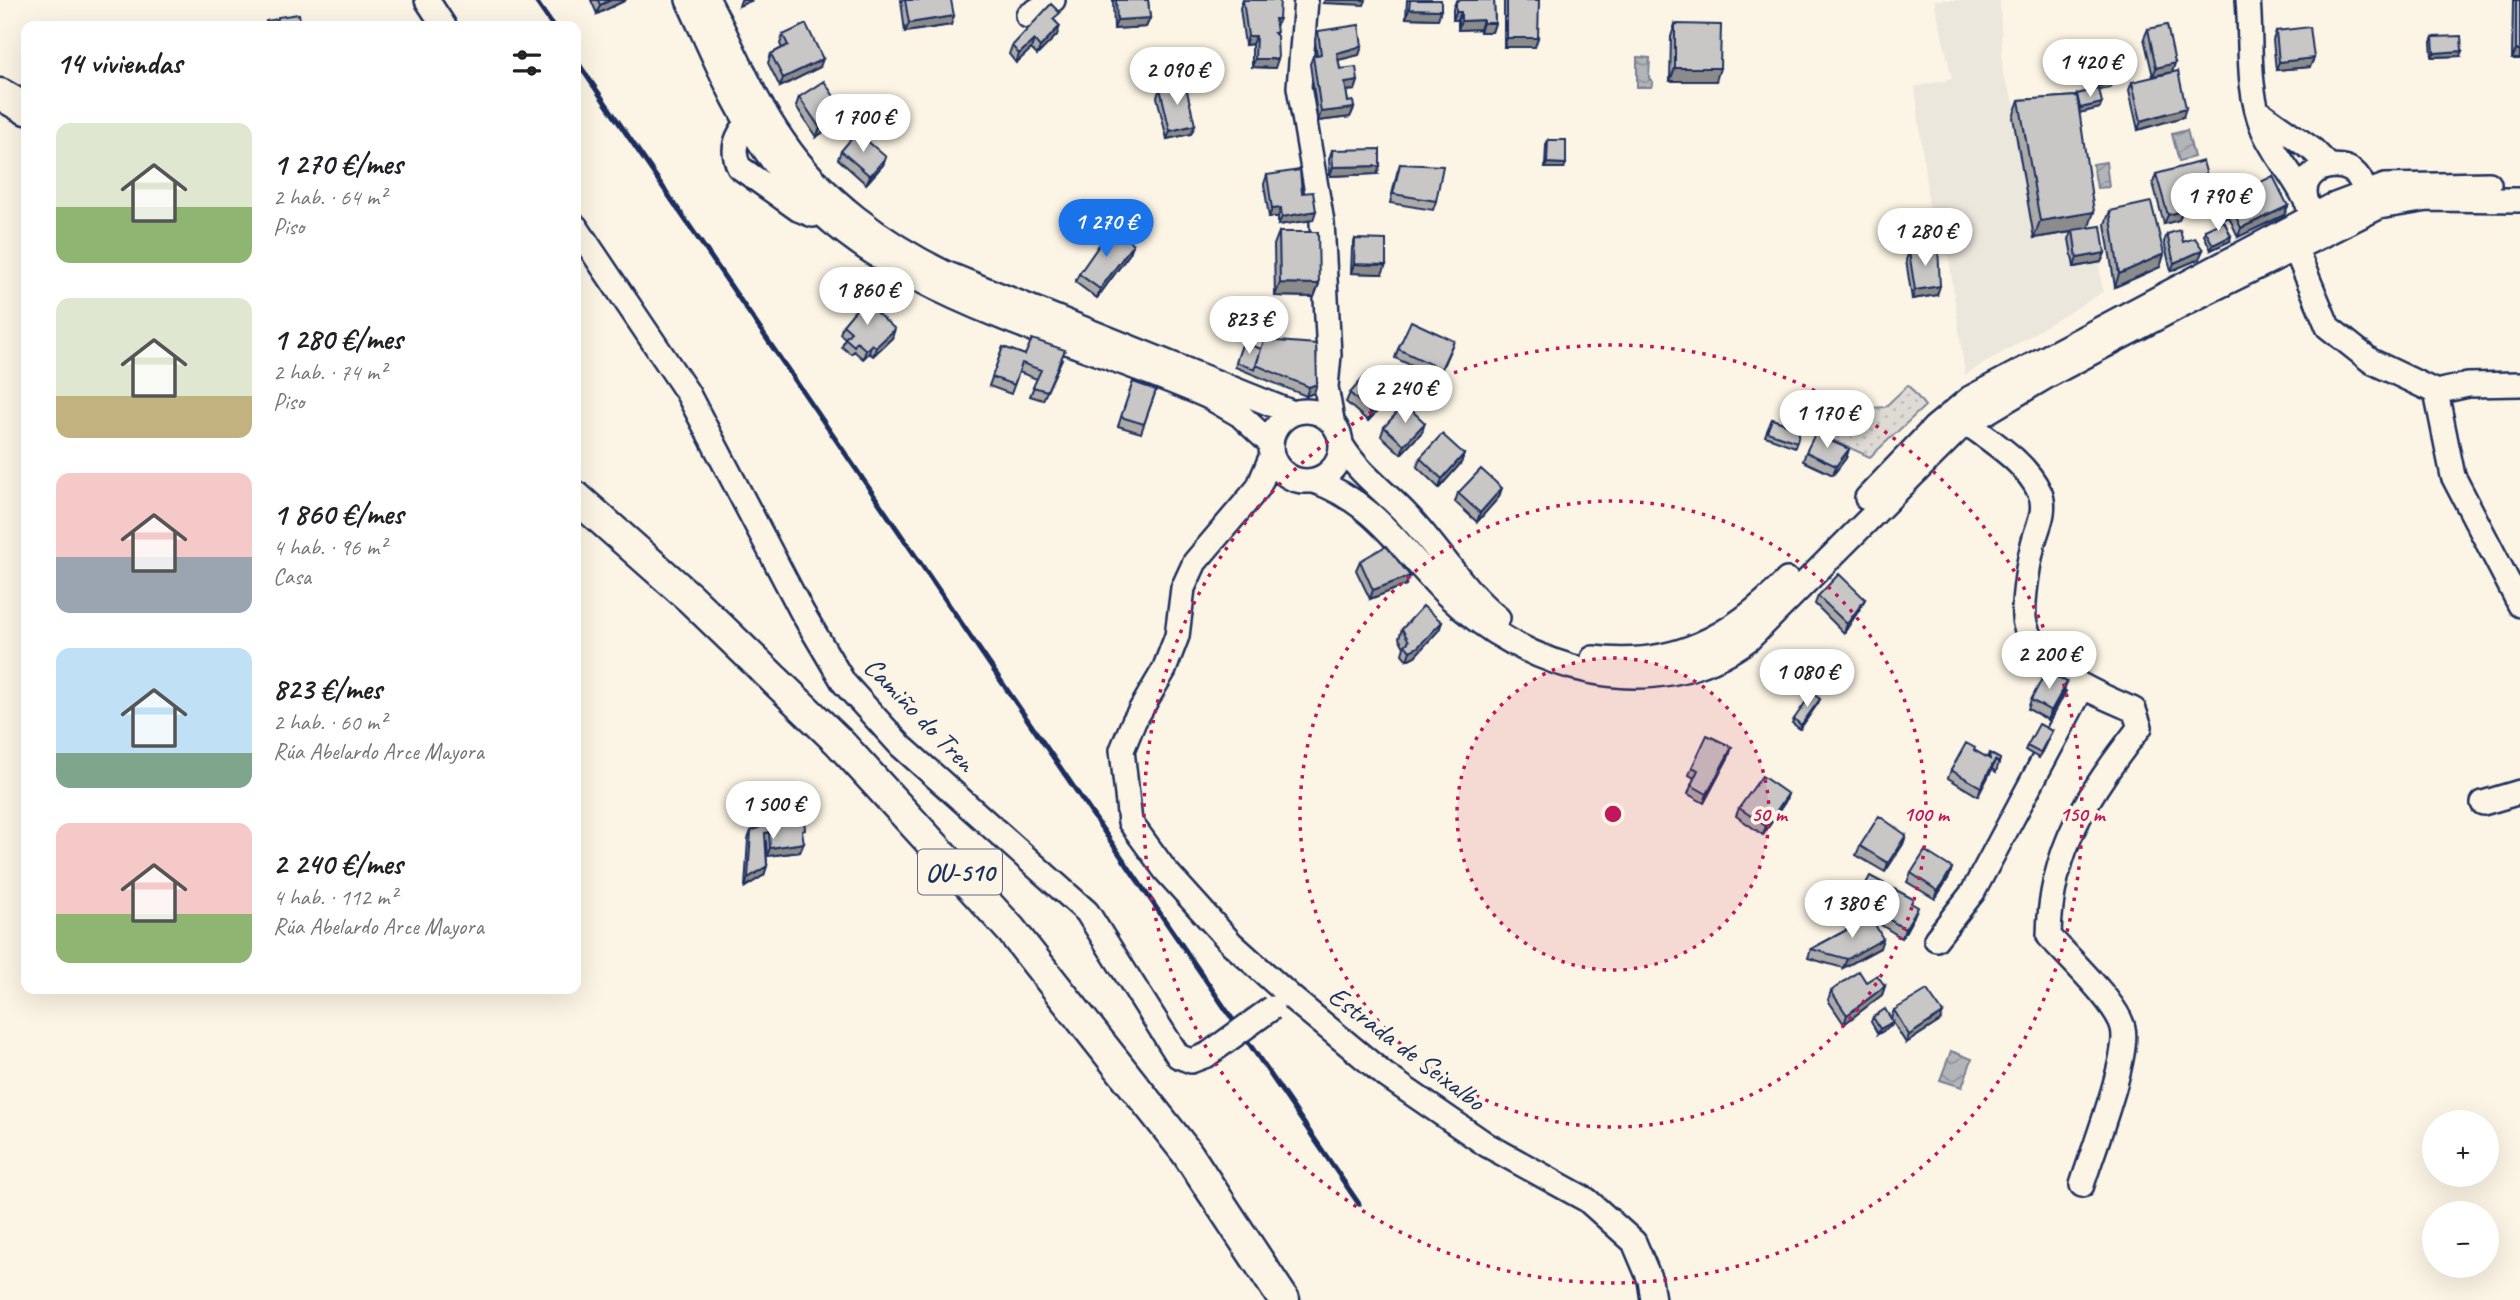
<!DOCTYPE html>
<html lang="es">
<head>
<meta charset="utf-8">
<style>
  body { margin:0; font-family:Caveat,sans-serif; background:#f6f6f6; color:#202124; height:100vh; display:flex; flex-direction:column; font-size:26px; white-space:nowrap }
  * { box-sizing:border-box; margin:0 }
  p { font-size:23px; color:#757577 }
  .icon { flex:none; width:38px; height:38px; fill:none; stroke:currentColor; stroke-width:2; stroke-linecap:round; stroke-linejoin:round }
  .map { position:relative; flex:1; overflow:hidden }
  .drawer { position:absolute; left:21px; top:21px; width:560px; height:973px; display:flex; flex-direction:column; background:#fff; border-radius:14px; box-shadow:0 7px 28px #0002 }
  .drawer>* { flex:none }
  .buttons { position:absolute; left:2422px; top:1110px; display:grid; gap:14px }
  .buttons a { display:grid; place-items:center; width:77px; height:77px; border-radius:50%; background:#fff; box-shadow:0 7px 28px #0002; font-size:35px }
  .price { position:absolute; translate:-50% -60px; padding:0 16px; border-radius:24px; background:#fff; color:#222; font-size:23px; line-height:46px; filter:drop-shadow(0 2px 4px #0008) }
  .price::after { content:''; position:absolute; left:50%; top:42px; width:21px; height:16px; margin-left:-10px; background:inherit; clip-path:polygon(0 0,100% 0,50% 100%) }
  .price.current { background:#1a73e8; color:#fff }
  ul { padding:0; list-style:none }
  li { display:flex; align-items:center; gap:21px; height:175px; padding:0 35px }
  li span { display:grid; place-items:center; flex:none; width:196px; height:140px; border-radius:14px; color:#555 }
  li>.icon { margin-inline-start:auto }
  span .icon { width:84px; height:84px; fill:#fffc; stroke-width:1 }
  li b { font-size:30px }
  h2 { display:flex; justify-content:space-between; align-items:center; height:84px; padding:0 35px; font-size:30px }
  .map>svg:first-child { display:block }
</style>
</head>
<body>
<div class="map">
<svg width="2520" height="1300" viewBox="0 0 2520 1300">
  <defs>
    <pattern id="park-dots" width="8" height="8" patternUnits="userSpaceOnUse" patternTransform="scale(1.75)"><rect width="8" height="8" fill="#dfdbd4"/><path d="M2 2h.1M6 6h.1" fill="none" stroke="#bfbcb8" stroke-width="1.8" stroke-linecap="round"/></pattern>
    <pattern id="water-waves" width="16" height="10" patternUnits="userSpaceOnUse" patternTransform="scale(1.75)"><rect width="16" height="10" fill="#b2b4b8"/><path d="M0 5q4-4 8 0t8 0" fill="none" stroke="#909399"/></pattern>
  </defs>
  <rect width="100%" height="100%" fill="#fcf5e5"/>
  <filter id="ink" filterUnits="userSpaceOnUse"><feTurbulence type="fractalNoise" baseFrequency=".0143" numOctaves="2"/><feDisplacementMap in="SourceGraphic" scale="14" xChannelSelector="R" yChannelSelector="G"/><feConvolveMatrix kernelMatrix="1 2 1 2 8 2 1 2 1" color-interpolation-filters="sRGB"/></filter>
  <g filter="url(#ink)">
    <path fill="#ece7dc" d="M1934,0H2000L2003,75L2016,107L2075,103L2103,292L1965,375L1945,230L1930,217L1915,87L1952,79Z"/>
    <path fill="url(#park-dots)" stroke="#7d8599" stroke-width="2" d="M1908,385L1925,406L1870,457L1817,433L1849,410L1885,407Z"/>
    <path fill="url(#water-waves)" stroke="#767f94" stroke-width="2" d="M1637,57L1650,58L1649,78L1653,82L1651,87H1637Z
      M2187,130L2194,157L2179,161L2172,134Z
      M2106,162L2109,187L2097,188L2093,164Z
      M1951,1051L1972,1059L1962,1087L1940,1080Z"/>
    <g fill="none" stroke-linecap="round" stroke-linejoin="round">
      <g stroke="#1b2f5e" stroke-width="28">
        <path id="minor" d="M427,0L444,26
          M688,0C714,56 737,115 775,164C880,300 1061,331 1209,397L1240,415L1271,444
          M708,0C733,47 753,99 784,142C823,199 884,243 945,273L1293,413
          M1306,0L1299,87L1322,222L1329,355L1326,387L1332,420
          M2248,0C2252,43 2246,88 2263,129C2272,152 2294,175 2305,199
          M1028,16L1053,0
          M2259,112L2313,150L2328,165
          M758,121L748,123C736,136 731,150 739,167L798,209L813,215
          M2308,205C2288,157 2377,150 2361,205
          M576,227L687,392L802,612L844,683L901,746L1087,912L1178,1056L1191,1061L1207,1055
          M2295,248L2328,327L2371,361L2436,392L2453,476L2520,605
          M2436,392L2468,385L2520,384
          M1271 446a35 35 0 1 1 70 0a35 35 0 1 1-70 0Z
          M1967,423C1992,442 2026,462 2040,493C2048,513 2035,530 2032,549C2028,565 2021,610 2025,624C2038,672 2093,692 2134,710L2140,727C2089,793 2050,849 2049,936C2067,956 2118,1004 2123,1028C2130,1056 2092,1153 2082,1185
          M1342,446C1360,475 1386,492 1409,517C1440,550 1462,589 1498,618
          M1272,455L1258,488L1195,562L1183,588L1177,636L1164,670L1134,721L1122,750L1130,822L1165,870L1231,943L1292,998L1385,1075L1487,1145L1587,1200L1634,1242L1650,1280L1653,1300
          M1314,481C1373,501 1403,551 1445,593C1524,670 1654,710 1749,639L1960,428L2049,375L2189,301L2379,207L2428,199L2520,200
          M1867,498L1935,427L1970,398L2332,206L2385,186L2489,184
          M1593,658C1674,668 1732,637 1787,580
          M2483,803L2520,792
          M1936,939L1973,892L2082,688"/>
      </g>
      <g stroke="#1b2f5e" stroke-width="35">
        <path id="major" d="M0,94L26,109
          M576,497L690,598L839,742L1011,930L1187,1153L1284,1300"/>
      </g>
      <use href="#minor" stroke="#fcf5e5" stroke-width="23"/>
      <use href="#major" stroke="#fcf5e5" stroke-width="30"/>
      <path stroke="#1b2f5e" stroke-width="5" d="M535,0L553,26
        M576,60L1359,1204"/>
      <g stroke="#1b2f5e" stroke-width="28" stroke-linecap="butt">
        <path id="minor-bridge" d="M1207,1055L1272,1008"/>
      </g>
      <use href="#minor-bridge" stroke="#fcf5e5" stroke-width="23"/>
    </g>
    <path fill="#acabaa" stroke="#1b2f5e" stroke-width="2" d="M591,0H626L597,14Z
      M901,0H951V25L905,32Z
      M1113,0H1148L1150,18L1146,27L1114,29Z
      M1243,0L1279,19L1276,27L1275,68L1252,67V44L1245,45L1240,8Z
      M1407,0H1441L1438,19L1406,18Z
      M1458,0H1494L1495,23L1492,32H1480V29L1458,30V20H1453V9L1456,1Z
      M1504,0H1539L1535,47H1504Z
      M2513,0H2520V59H2512Z
      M1056,22L1057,35L1037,55L1031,49L1016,63L1009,54L1012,46Z
      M1675,24L1716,81H1670L1671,37Z
      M2148,29L2175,63L2172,72L2153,76L2144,38Z
      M1318,31L1362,46L1359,55L1338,60L1340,69L1358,81L1355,90L1346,91L1348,102L1354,108L1350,117L1318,121L1310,64L1313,56L1317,55L1315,40Z
      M2276,31L2314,58L2310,67L2276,70L2273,40Z
      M783,35L820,67L780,87L768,63L771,54L782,48L780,44Z
      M2433,37L2460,56L2432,57L2431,42Z
      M2086,67L2110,88L2099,90L2100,108L2079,113L2089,228L2105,253L2101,262L2074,267L2069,239L2072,232L2034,238L2013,117L2019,100L2076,96L2077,94L2089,91L2085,71Z
      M2132,82L2183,117L2138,130L2129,90Z
      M1160,88L1195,125L1191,134L1167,139L1157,97Z
      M799,97L841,120L816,137L796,106Z
      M1548,140L1564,168H1545L1546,145Z
      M1332,150L1377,174L1330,176L1329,159Z
      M841,151L886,157L883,165L866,184L838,159Z
      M1400,164L1436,201L1433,210L1390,203L1397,173Z
      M2156,174L2210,187L2207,196L2188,201L2185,211L2182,212L2179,220L2164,224L2153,183Z
      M1267,175L1302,193L1313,220L1278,225V217H1269L1264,184Z
      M2223,200L2288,206L2284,215L2238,237L2229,217L2225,219L2220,209Z
      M2110,211L2164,254L2160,267L2115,287L2105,224Z
      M2205,230L2230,241L2211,250L2204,235Z
      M1279,232L1319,284L1314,297L1275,296L1274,245Z
      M2167,234L2199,259L2171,271L2164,242Z
      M1355,239L1382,274L1351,273L1352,248Z
      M1133,244L1130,253L1097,298L1075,282L1079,274Z
      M1909,252L1937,295L1912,299L1906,260Z
      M843,325L892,338L873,356L869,353L863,359L854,351L851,354L842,347L845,338L840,334Z
      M1454,341L1438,378L1395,358L1398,349Z
      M1243,342L1261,349L1316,344L1314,393L1306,396L1235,367Z
      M1003,347L1025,355L1062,359L1043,400L1030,396L1037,379L1019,372L1011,394L989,386Z
      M1133,382L1156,390L1141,433L1118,426Z
      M1350,393L1388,394L1385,403L1368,421L1346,402Z
      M1772,419L1800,429L1795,447L1765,436Z
      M1384,427L1422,432L1401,454L1381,436Z
      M1849,449L1846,458L1833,475L1803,461L1806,452Z
      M1464,454L1461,463L1439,488L1417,467L1420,458Z
      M1458,493L1499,497L1477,522L1455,502Z
      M1360,561L1410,576L1406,585L1370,599L1356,570Z
      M1818,596L1865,599L1861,607L1844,633L1815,604Z
      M1442,622L1439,630L1415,656L1407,660L1402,654L1404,647L1399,638L1402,629Z
      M2064,690L2048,720L2028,709L2031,700Z
      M1820,699L1818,703L1800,729L1792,723L1794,719Z
      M2052,731L2039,758L2025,750L2027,746Z
      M1974,750L1987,758L1989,753L2000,759L1996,772L1992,769L1978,796L1948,778L1951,770Z
      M1729,756L1704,803L1688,794L1694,778L1689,775L1692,767Z
      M1788,794L1785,802L1763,835L1736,816L1739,808Z
      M751,831L803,837L800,852L767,856L766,841L767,866L764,875L745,887L748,839Z
      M1906,835L1903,844L1885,872L1856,855L1860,846Z
      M1952,868L1949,877L1935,899L1907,882L1911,873Z
      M1857,900L1911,903L1914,916L1902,938L1873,920L1880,948L1843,968L1808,958L1811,949L1869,918L1853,909Z
      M1866,982L1885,986L1882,995L1844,1024L1828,1000L1831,991Z
      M1894,1010L1940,1021L1906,1043L1891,1019Z
      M1873,1017L1891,1026L1878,1034L1871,1022Z"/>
    <path fill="#8c8b8b" stroke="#1b2f5e" stroke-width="2" d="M611,0H626L597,14L600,5Z
      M741,0H753L739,6Z
      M1325,0H1366L1364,5L1323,3Z
      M1409,9L1441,10L1438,19L1406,18Z
      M1456,12H1461L1458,20H1453Z
      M954,16L951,25L905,32L909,23Z
      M1150,18L1146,27L1114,29L1117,20Z
      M1483,20L1480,29L1458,30L1461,21Z
      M1483,23H1495L1492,32H1480Z
      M1060,26L1057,35L1037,55L1040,47Z
      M1248,36H1256L1252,44L1245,45Z
      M1507,38H1538L1535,47H1504Z
      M1034,40L1031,49L1016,63L1019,54Z
      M1362,46L1359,55L1334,61L1337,53Z
      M2516,50H2520V59H2512Z
      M2462,51L2460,56L2432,57L2434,53Z
      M2314,58L2310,67L2276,70L2279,62Z
      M823,59L820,67L780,87L783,78Z
      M1255,59H1278L1275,68L1252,67Z
      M2175,63L2172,72L2153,76L2156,68Z
      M1675,68H1720L1716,81H1670Z
      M1358,81L1355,90L1342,91L1345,83Z
      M2111,83L2110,88L2089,92L2091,88Z
      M2102,103L2100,108L2079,113L2080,108Z
      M1354,108L1350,117L1318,121L1321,112Z
      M2186,108L2183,117L2138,130L2141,121Z
      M844,112L841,120L816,137L820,128Z
      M1195,125L1191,134L1167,139L1170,131Z
      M886,157L883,165L866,184L870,176Z
      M1547,163L1566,164L1564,168H1545Z
      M1380,166L1377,174L1330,176L1333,167Z
      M2210,187L2207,196L2182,203L2186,194Z
      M2188,202L2185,211L2182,212L2179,220L2164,224L2168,215L2180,205Z
      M2288,206L2284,215L2238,237L2241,228Z
      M1281,208L1278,217H1269L1272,209Z
      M2232,208L2229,217L2225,219L2228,210Z
      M1316,211L1313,220L1278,225L1282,217Z
      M2094,212L2088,229L2034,238L2040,221Z
      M2231,236L2230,241L2211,250L2213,245Z
      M1133,244L1130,253L1097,298L1100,289Z
      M2203,250L2199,259L2171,271L2174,263Z
      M2105,253L2101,262L2074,267L2077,258Z
      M2164,254L2160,267L2115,287L2119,274Z
      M1354,264L1386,265L1382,274L1351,273Z
      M1280,283L1319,284L1314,297L1275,296Z
      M1940,286L1937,295L1912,299L1915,290Z
      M895,329L892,338L873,356L876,347Z
      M872,344L869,353L863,359L866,350Z
      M1317,384L1314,393L1306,396L1309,387Z
      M1388,394L1385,403L1368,421L1371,413Z
      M1425,423L1422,432L1401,454L1404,445Z
      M1849,449L1846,458L1833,475L1836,466Z
      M1464,454L1461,463L1439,488L1442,479Z
      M1502,488L1499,497L1477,522L1480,513Z
      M1410,576L1406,585L1370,599L1373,590Z
      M1865,599L1861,607L1844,633L1847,624Z
      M1442,622L1439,630L1415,656L1407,660L1410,651Z
      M2067,682L2064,690L2048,720L2051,711Z
      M1820,699L1818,703L1800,729L1801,725Z
      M1732,747L1729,756L1704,803L1707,794Z
      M1995,760L1992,769L1978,796L1981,787Z
      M1788,794L1785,802L1763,835L1766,826Z
      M1906,835L1903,844L1885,872L1888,863Z
      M804,843L800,852L767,856L770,848Z
      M767,866L764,875L745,887L748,878Z
      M1952,868L1949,877L1935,899L1938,891Z
      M1918,907L1914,916L1902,938L1905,929Z
      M1883,939L1880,948L1843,968L1847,959Z
      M1885,986L1882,995L1844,1024L1847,1015Z
      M1943,1013L1940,1021L1906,1043L1909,1035Z
      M1893,1022L1891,1026L1878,1034L1880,1029Z"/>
    <path fill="#c8c7c6" stroke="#1b2f5e" stroke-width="2" d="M598,0H611L600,5Z
      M905,0H951L954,16L909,23Z
      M1116,0H1148L1150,18L1117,20Z
      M1243,0H1280L1279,19H1275L1277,32L1274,33L1277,36L1278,59H1255L1256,36H1248Z
      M1410,0H1441V10L1409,9Z
      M1461,0H1494L1495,23H1483V20L1461,21V12H1456V1Z
      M1507,0H1539L1538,38H1507Z
      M2516,0H2520V50H2516Z
      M1051,4L1060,13L1053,19L1060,26L1040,47L1034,40L1019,54L1012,46Z
      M299,14L301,26H267L266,21L278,19V17Z
      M806,24L823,59L783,78L771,54L788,45L783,35Z
      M1675,24L1721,25L1720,68H1675Z
      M1359,25L1362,46L1337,53L1340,69L1356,67L1358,81L1345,83L1348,102L1353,101L1354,108L1321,112L1313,56L1321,54L1318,31Z
      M2167,25L2175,63L2156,68L2148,29Z
      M2310,27L2314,58L2279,62L2276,31Z
      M2461,36L2462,51L2434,53L2433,37Z
      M2107,63L2111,83L2091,88L2086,67Z
      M2178,71L2186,108L2141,121L2132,82Z
      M824,81L844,112L820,128L799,97Z
      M1185,83L1195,125L1170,131L1160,88Z
      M2099,89L2102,103L2080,108L2077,94Z
      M2077,96L2094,212L2040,221L2019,100Z
      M857,132L886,157L870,176L841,151Z
      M1548,140H1566V164L1547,163Z
      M1380,149V166L1333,167L1332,150Z
      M2203,161L2210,187L2186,194L2188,202L2180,205L2182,211L2168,215L2156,174Z
      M1400,164L1443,166L1436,201L1393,194Z
      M1300,170L1302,193L1313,192L1316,211L1282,217L1281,208L1272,209L1267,175Z
      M2273,176L2288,206L2241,228L2232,208L2228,210L2223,200Z
      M2151,202L2164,254L2119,274L2110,211Z
      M2224,221L2231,236L2213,245L2205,230Z
      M2101,226L2105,253L2077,258L2073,230Z
      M1111,228L1133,244L1100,289L1079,274Z
      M2180,230L2183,242L2195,238L2203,250L2174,263L2167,234Z
      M1279,232H1318L1319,284L1280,283Z
      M1355,239L1386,240V265L1354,264Z
      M1938,247L1940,286L1915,290L1909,252Z
      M863,301L895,329L876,347L872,344L866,350L857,342L854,346L845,338L851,332L843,325Z
      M1411,321L1454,341L1441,369L1398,349Z
      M1032,339L1065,350L1047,391L1033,387L1041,370L1022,363L1014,385L992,377L1003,347L1025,355Z
      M1264,340L1316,344L1317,384L1309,387L1256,365Z
      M1243,342L1261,349L1255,370L1236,362Z
      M1367,374L1388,394L1371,413L1350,393Z
      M1133,382L1156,390L1144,424L1121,417Z
      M1405,404L1425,423L1404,445L1384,427Z
      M1772,419L1800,429L1797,442L1767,432Z
      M1442,434L1464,454L1442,479L1420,458Z
      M1815,434L1849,449L1836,466L1806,452Z
      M1481,469L1502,488L1480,513L1458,493Z
      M1386,546L1410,576L1373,590L1360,561Z
      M1839,574L1865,599L1847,624L1818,596Z
      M1423,606L1442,622L1418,647L1410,651L1405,645L1409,641L1402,629Z
      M2046,671L2067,682L2051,711L2031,700Z
      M1812,693L1820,699L1801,725L1794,719Z
      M2039,724L2052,731L2040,753L2027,746Z
      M1707,735L1732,747L1707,794L1691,785L1698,770L1692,767Z
      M1966,743L1975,748L1974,750L1990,759L1989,753L2000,759L1999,763L1995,760L1981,787L1951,770Z
      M1762,776L1788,794L1766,826L1739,808Z
      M1879,816L1906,835L1888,863L1860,846Z
      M804,818L805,830L802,831L804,843L770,848L769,832L765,833L767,866L748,878L751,831L767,824Z
      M1925,851L1952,868L1938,891L1911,873Z
      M1870,876L1913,899L1911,903L1918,907L1905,929L1857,900Z
      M1871,917L1883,939L1847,959L1811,949Z
      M1859,971L1866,982L1877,975L1885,986L1847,1015L1831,991Z
      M1927,990L1943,1013L1909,1035L1894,1010Z
      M1885,1009L1893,1022L1880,1029L1873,1017Z"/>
  </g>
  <circle cx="1613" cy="814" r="156" fill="#c2185b" fill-opacity=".12"/>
  <g fill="none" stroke="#c2185b" stroke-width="3.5" stroke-dasharray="3.5 7">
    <circle cx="1613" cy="814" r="156"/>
    <circle cx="1613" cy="814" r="313"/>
    <circle cx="1613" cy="814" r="469"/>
  </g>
  <g text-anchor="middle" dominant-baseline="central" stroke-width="7" stroke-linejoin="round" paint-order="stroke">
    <rect fill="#fcf5e5" stroke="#5e6a86" stroke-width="2" x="918" y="849.5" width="84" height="45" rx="5"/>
    <g font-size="26" font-weight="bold" fill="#1b2f5e">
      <text x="960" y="872">OU-510</text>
    </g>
    <g font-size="28" fill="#1b2f5e" stroke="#fcf5e5">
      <text transform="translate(920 714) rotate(46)">Camiño do Tren</text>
      <text transform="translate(1407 1048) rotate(37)">Estrada de Seixalbo</text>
    </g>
  </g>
  <circle cx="1613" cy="814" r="10" fill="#c2185b" stroke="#fcf5e5" stroke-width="3.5"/>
  <g font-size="21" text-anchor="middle" font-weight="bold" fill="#c2185b" stroke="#fcf5e5" stroke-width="7" stroke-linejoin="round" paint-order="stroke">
    <text x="1769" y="821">50 m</text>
    <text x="1926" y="821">100 m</text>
    <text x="2082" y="821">150 m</text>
  </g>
</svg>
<div class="buttons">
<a>+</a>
<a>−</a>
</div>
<b class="price" style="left:2090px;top:99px">1 420 €</b>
<b class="price" style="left:1177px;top:107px">2 090 €</b>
<b class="price" style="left:863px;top:154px">1 700 €</b>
<b class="price" style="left:2218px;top:233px">1 790 €</b>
<b class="price current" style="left:1106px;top:259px">1 270 €</b>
<b class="price" style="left:1925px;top:268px">1 280 €</b>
<b class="price" style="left:867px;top:327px">1 860 €</b>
<b class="price" style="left:1249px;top:356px">823 €</b>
<b class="price" style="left:1405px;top:425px">2 240 €</b>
<b class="price" style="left:1827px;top:450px">1 170 €</b>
<b class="price" style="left:2049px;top:691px">2 200 €</b>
<b class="price" style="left:1807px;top:709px">1 080 €</b>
<b class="price" style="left:773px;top:841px">1 500 €</b>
<b class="price" style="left:1852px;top:940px">1 380 €</b>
<section class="drawer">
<h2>14 viviendas<svg class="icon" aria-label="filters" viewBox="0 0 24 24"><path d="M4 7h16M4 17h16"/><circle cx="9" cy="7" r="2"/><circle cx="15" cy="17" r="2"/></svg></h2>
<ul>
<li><span style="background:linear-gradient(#dfe7d0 60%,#8fb573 0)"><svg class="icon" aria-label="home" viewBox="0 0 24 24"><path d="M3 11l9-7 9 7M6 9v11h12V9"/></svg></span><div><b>1 270 €/mes</b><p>2 hab. · 64 m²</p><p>Piso</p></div></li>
<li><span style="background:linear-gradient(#dfe7d0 70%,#c2b280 0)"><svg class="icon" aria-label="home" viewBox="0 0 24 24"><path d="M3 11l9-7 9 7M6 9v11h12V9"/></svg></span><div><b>1 280 €/mes</b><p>2 hab. · 74 m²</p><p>Piso</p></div></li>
<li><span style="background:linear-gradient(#f6c9c9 60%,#9aa5b1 0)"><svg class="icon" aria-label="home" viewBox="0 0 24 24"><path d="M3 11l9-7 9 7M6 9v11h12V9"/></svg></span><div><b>1 860 €/mes</b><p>4 hab. · 96 m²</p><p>Casa</p></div></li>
<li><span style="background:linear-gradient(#bfe0f5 75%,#7fa58c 0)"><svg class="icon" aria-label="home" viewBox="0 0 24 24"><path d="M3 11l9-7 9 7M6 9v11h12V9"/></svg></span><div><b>823 €/mes</b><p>2 hab. · 60 m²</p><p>Rúa Abelardo Arce Mayora</p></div></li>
<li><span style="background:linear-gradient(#f6c9c9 65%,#8fb573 0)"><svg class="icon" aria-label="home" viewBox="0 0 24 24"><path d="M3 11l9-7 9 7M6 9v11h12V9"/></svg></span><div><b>2 240 €/mes</b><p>4 hab. · 112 m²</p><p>Rúa Abelardo Arce Mayora</p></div></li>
</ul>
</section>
</div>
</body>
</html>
